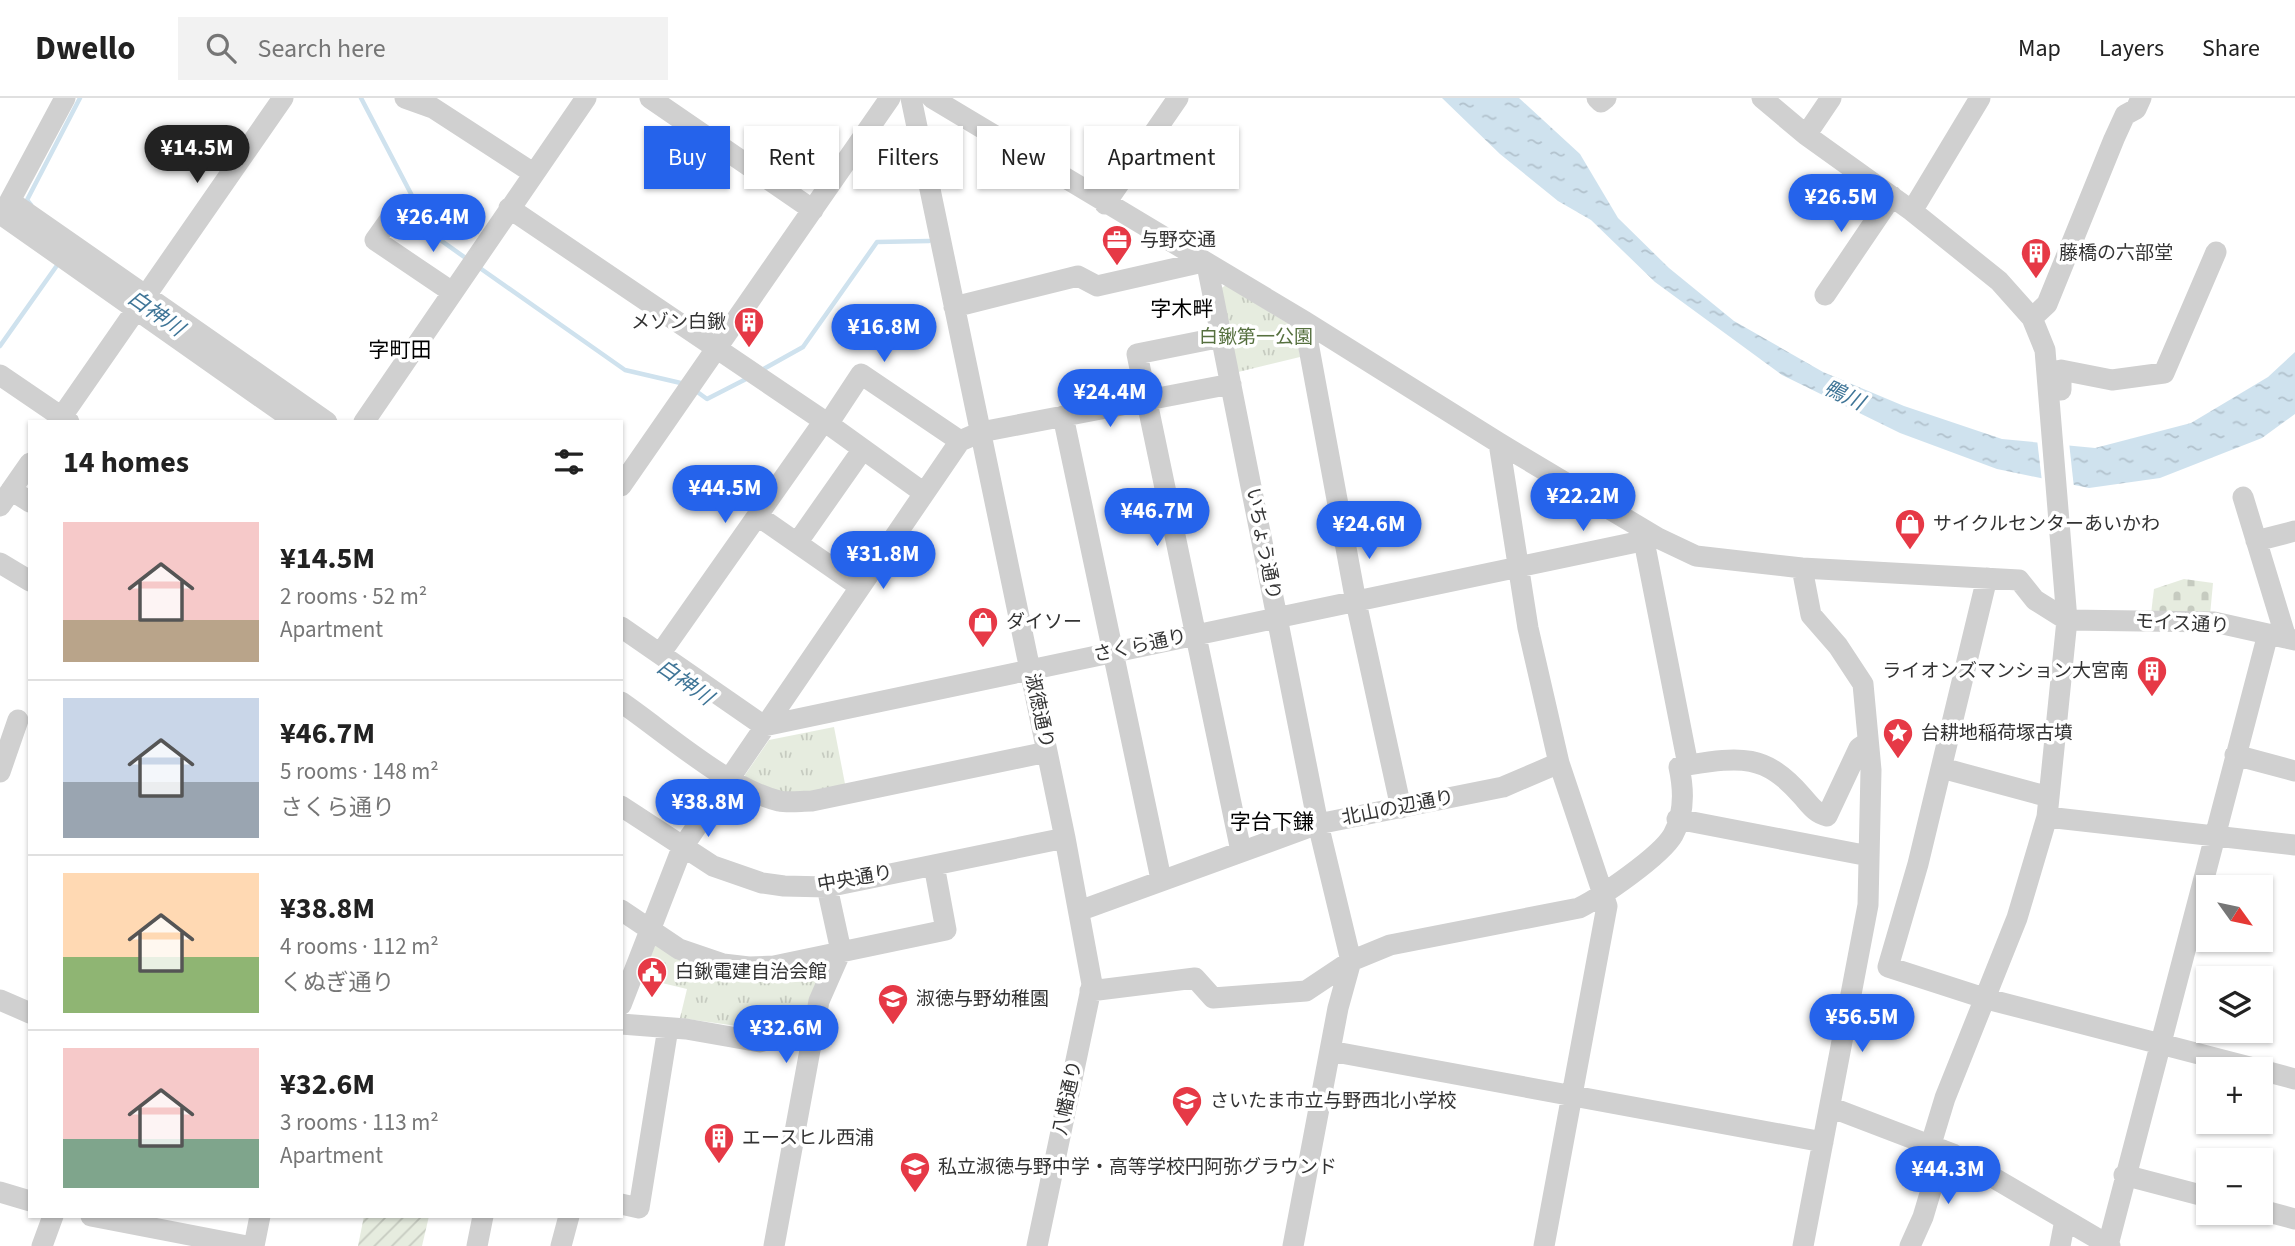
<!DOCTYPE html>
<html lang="en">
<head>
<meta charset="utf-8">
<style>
  body { margin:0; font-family:"Source Sans 3","Noto Sans JP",sans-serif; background:#f2f2f2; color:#222; height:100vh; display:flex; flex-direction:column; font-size:26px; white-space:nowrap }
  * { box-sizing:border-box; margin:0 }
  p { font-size:23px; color:#767676 }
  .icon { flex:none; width:38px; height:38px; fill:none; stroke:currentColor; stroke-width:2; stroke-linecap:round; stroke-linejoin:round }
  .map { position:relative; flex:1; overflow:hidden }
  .drawer { position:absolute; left:28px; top:322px; width:595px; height:798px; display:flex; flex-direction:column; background:#fff; border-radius:0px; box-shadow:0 2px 5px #0004 }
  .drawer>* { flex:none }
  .top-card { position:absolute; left:644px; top:28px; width:665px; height:63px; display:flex; gap:14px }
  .needle { width:46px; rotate:123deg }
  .buttons { position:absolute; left:2196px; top:777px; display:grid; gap:14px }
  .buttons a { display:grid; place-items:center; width:77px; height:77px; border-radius:0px; background:#fff; box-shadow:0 2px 5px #0004; font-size:35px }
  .price { position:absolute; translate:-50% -60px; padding:0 16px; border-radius:24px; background:#2563eb; color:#fff; font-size:23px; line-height:46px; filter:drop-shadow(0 2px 4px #0008) }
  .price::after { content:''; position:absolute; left:50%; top:42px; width:21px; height:16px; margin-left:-10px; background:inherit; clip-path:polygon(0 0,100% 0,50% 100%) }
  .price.current { background:#222; color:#fff }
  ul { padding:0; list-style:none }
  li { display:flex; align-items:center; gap:21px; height:175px; padding:0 35px }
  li+li { border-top:2px solid #e0e0e0 }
  li span { display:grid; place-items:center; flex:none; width:196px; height:140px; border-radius:0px; color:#555 }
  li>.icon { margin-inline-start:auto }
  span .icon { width:84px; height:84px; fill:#fffc; stroke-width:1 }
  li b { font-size:30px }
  h2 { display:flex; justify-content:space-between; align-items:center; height:84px; padding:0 35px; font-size:30px }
  .tag { padding:0 24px; border-radius:0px; background:#fff; box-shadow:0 2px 5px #0004; font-size:24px; line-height:63px }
  .tag.current { background:#2563eb; color:#fff }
  header { display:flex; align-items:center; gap:42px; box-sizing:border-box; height:98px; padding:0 35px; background:#fff; border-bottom:2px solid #e0e0e0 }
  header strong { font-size:33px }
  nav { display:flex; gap:38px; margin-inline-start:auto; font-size:24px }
  .search { width:490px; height:63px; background:#f2f2f2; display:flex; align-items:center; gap:18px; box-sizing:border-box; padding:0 24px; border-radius:0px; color:#767676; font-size:26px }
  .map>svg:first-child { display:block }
</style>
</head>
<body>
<header>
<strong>Dwello</strong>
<div class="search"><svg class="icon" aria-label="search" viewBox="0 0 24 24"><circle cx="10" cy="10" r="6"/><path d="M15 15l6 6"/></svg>Search here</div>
<nav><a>Map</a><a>Layers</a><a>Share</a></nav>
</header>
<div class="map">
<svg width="2295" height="1148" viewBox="0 0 2295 1148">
  <defs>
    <pattern id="grass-tufts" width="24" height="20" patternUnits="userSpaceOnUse" patternTransform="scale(1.75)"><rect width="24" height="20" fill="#e6ecdf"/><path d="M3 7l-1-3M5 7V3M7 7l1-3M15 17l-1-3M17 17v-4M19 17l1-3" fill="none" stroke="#c6cbc0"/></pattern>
    <pattern id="cemetery-stones" width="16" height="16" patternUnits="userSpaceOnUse" patternTransform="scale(1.75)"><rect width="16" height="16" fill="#e6ecdf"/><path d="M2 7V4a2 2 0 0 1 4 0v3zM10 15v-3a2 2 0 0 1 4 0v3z" fill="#c6cbc0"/></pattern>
    <pattern id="garden-furrows" width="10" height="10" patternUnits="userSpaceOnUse" patternTransform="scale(1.75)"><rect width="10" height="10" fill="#e6ecdf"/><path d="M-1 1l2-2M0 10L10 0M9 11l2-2" fill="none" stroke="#c6cbc0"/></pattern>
    <pattern id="water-ripples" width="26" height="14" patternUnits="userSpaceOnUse" patternTransform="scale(1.75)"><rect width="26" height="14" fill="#cfe2ee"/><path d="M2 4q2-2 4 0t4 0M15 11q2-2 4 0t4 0" fill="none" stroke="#b2c2cd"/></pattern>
  </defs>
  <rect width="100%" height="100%" fill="#fff"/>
  <path fill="url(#grass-tufts)" d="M1226,187L1297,231L1300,259L1234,275L1217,193Z
    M834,629L846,691L784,697L747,683L745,677L769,642Z
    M662,845L678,856L823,863L829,871L814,920L765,932L680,920L687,891L641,880L655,848Z"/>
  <path fill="url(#cemetery-stones)" d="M2184,481L2213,485L2210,517L2151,516L2154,491Z"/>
  <path fill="url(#garden-furrows)" d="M364,1118H429L422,1148H358Z"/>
  <path fill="url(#water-ripples)" d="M1442,0H1519L1580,56L1618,120L1669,170L1734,223L1823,274L1904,308L2002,341L2095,350L2191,325L2268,279L2295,254V316L2262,340L2160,380L2089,390L1997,371L1900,335L1782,277L1655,184L1591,122L1558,103L1500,56Z"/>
  <path fill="#fff" d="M2037,341L2069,344L2074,390L2042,384Z"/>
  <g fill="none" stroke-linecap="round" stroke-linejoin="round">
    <path stroke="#cfe2ee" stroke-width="4.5" d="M361,0L432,136L467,161
      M31,107L27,102L80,0
      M477,168L625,272L685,286
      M0,248L58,166
      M760,273L803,249L877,144L929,143
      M696,293L707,301L750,279"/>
    <path stroke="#d0d0d0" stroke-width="21" d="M405,0L433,10L533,75
      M650,0L813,112
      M911,0L1065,740L1092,886L1037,1148
      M932,0L1304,223L1499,345L1658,440L1696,458L1802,470L2019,482L2035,502L2067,522L2214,524L2295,542
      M1597,0L1601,4L1606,0
      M1762,0L1806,37L1912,113L1999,183L2032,220L2045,252L2067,522L2047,719L2017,820L1945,1000L1931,1046
      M1806,37L1831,0
      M10,103L327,324
      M1105,106L1178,0
      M509,110L824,323L924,395
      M5,112L65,0
      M1912,113L1980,0
      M2,117L296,324
      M390,121L375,142L452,194
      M1207,167L1318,726L1351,863L1338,910L1293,1148
      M1825,197L1892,98
      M954,209L1078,178L1097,188L1203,164
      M2032,220L2047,206L2114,41L2125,17L2136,11L2141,0
      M1304,223L1356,504L1401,710
      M1222,239L1137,256L1241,753
      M0,277L69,324
      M2061,292V272L2112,282L2164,275L2216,154
      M1063,318L1161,781
      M58,324L283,0
      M364,324L586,0
      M828,326L861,276L960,343
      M1499,345L1528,530L1559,665L1607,808L1544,1148
      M621,388L890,0
      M11,392L30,404
      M2243,399L2286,540
      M0,408L30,365
      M758,418L860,489
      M2256,443L2295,433
      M797,445L863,351
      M0,465L30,483
      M1802,470L1811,517L1838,548L1863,586L1871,672L1868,807L1803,1148
      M1987,480L1918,766L1888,869L1987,901L2257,971
      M621,529L764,628
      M660,556L824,323
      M621,604C666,635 727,690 779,703C789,705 801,703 812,703L1047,654
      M764,628L1656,440
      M2235,657L2295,673
      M1688,667C1740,659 1765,655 1802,698C1810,707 1815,715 1827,718L1859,650L1868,644
      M1942,670L2049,699
      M0,674L18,622
      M621,708L713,768L762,785L784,788L827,789L1065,740
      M2047,719L2295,747
      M1677,721L1869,758
      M621,812L679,851L723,866L749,869L774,868L946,832L934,767
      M1079,813L1318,726L1503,689L1559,665
      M1090,893L1195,880L1213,900L1306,893L1351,863L1390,847L1579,810C1601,799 1661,758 1673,737C1685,716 1684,692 1679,669L1688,667L1644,443
      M0,902L30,915
      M621,907L682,750L960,343L981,334L1231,286
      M621,926L686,931L760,944L814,929
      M1330,953L1823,1044
      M2261,972L2295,981
      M1830,1009L1953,1056L2110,1148
      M2124,1077L2208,1099
      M0,1094L30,1103
      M621,1106L639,1110L668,930
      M2261,1112L2295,1121
      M91,1118L247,1148
      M2108,1147L2268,536
      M42,1148L53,1118
      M254,1148L260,1118
      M477,1148L483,1118
      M561,1148L569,1118
      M774,1148L819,903L841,853L827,789
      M1910,1148L1923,1119L1943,1052
      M2060,1148L2065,1122"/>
  </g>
  <defs>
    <g id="office-pin" transform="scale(1.575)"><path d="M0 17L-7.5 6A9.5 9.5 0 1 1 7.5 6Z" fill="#e63946" stroke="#fff"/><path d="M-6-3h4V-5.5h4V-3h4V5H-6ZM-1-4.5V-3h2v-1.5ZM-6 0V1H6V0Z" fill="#fff"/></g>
    <g id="building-pin" transform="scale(1.575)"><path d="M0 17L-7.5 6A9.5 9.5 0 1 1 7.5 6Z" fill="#e63946" stroke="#fff"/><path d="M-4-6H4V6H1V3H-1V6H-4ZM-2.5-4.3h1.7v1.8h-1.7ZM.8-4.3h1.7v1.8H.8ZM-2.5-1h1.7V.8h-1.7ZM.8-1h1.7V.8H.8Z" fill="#fff"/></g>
    <g id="shop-pin" transform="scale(1.575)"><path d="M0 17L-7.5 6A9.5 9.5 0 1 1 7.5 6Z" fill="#e63946" stroke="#fff"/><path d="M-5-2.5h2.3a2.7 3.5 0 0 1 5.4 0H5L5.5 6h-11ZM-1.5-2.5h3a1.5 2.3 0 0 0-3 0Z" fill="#fff"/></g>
    <g id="sight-pin" transform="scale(1.575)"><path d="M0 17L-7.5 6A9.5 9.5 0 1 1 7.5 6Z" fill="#e63946" stroke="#fff"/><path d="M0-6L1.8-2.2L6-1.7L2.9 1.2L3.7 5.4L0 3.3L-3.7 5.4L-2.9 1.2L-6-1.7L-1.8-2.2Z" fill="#fff"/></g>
    <g id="civic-pin" transform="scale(1.575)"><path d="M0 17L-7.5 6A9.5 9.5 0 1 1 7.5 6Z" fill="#e63946" stroke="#fff"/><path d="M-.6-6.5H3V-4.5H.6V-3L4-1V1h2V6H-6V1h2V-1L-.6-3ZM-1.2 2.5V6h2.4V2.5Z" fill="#fff"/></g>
    <g id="school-pin" transform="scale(1.575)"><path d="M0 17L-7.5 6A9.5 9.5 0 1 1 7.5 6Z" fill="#e63946" stroke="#fff"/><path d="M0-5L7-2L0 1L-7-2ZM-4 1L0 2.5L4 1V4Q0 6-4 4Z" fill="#fff"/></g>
  </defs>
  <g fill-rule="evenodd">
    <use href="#office-pin" x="1117" y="142"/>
    <use href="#building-pin" x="2036" y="155"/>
    <use href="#building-pin" x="749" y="224"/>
    <use href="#shop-pin" x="1910" y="426"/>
    <use href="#shop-pin" x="983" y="524"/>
    <use href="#building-pin" x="2152" y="573"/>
    <use href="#sight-pin" x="1898" y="635"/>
    <use href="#civic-pin" x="652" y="874"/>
    <use href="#school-pin" x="893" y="901"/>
    <use href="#school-pin" x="1187" y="1003"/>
    <use href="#building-pin" x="719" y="1040"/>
    <use href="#school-pin" x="915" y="1069"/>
  </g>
  <g text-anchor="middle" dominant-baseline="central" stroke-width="7" stroke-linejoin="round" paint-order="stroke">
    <g font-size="19" fill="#333" stroke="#fff" text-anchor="start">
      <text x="1140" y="142">与野交通</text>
      <text x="2059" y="155">藤橋の六部堂</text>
      <text x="726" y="224" text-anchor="end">メゾン白鍬</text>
      <text x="1933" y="426">サイクルセンターあいかわ</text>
      <text x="1006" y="524">ダイソー</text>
      <text x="2129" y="573" text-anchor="end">ライオンズマンション大宮南</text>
      <text x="1921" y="635">台耕地稲荷塚古墳</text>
      <text x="675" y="874">白鍬電建自治会館</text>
      <text x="916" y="901">淑徳与野幼稚園</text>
      <text x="1210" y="1003">さいたま市立与野西北小学校</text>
      <text x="742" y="1040">エースヒル西浦</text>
      <text x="938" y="1069">私立淑徳与野中学・高等学校円阿弥グラウンド</text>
    </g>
    <g font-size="19" fill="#56703f" stroke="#fff">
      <text x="1256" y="239">白鍬第一公園</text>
    </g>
    <g font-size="19" fill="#333" stroke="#fff">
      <text transform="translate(1263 446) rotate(79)">いちょう通り</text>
      <text transform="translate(2182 526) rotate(3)">モイス通り</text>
      <text transform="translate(1140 548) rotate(-12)">さくら通り</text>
      <text transform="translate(1039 613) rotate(78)">淑徳通り</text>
      <text transform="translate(1398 710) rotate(-11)">北山の辺通り</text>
      <text transform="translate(855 781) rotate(-10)">中央通り</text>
      <text transform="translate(1068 1000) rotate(-78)">八幡通り</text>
    </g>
    <g font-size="21" fill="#000" stroke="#fff">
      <text x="1182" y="211">字木畔</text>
      <text x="400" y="252">字町田</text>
      <text x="1272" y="724">字台下鎌</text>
    </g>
    <g font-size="21" font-style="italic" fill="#3f7597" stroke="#fff">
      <text transform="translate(156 215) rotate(35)">白神川</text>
      <text transform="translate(1844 297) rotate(25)">鴨川</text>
      <text transform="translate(685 584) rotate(35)">白神川</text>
    </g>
  </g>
</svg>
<div class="buttons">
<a><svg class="needle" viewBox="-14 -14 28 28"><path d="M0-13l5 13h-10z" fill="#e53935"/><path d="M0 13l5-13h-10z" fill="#767676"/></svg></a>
<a><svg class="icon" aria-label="layers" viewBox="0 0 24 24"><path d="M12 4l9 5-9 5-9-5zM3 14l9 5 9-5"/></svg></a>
<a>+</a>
<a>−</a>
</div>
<b class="price current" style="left:197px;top:87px">¥14.5M</b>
<b class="price" style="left:1841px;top:136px">¥26.5M</b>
<b class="price" style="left:433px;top:156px">¥26.4M</b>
<b class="price" style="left:884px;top:266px">¥16.8M</b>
<b class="price" style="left:1110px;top:331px">¥24.4M</b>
<b class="price" style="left:725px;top:427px">¥44.5M</b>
<b class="price" style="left:1583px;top:435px">¥22.2M</b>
<b class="price" style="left:1157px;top:450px">¥46.7M</b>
<b class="price" style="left:1369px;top:463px">¥24.6M</b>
<b class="price" style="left:883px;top:493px">¥31.8M</b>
<b class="price" style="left:708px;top:741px">¥38.8M</b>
<b class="price" style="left:1862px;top:956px">¥56.5M</b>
<b class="price" style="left:786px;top:967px">¥32.6M</b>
<b class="price" style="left:1948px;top:1108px">¥44.3M</b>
<div class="top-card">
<a class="tag current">Buy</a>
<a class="tag">Rent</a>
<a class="tag">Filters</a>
<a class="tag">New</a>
<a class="tag">Apartment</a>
</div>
<section class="drawer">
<h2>14 homes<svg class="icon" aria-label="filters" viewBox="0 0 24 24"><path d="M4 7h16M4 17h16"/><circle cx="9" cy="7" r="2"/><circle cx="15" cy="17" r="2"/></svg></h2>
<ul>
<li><span style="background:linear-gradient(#f6c9c9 70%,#b9a48a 0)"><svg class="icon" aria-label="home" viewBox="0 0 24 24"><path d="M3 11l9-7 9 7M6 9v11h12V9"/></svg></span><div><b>¥14.5M</b><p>2 rooms · 52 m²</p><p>Apartment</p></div></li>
<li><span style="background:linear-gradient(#c9d6e8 60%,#9aa5b1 0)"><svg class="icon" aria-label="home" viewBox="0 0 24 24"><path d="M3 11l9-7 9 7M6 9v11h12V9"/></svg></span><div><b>¥46.7M</b><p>5 rooms · 148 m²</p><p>さくら通り</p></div></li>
<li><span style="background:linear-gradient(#ffd9b3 60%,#8fb573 0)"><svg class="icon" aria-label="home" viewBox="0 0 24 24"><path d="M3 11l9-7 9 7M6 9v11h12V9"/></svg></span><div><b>¥38.8M</b><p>4 rooms · 112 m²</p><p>くぬぎ通り</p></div></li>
<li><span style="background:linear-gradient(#f6c9c9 65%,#7fa58c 0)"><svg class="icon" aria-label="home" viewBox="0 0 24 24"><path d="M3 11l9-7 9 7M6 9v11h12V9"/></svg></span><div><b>¥32.6M</b><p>3 rooms · 113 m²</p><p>Apartment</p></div></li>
</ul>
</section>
</div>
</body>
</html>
